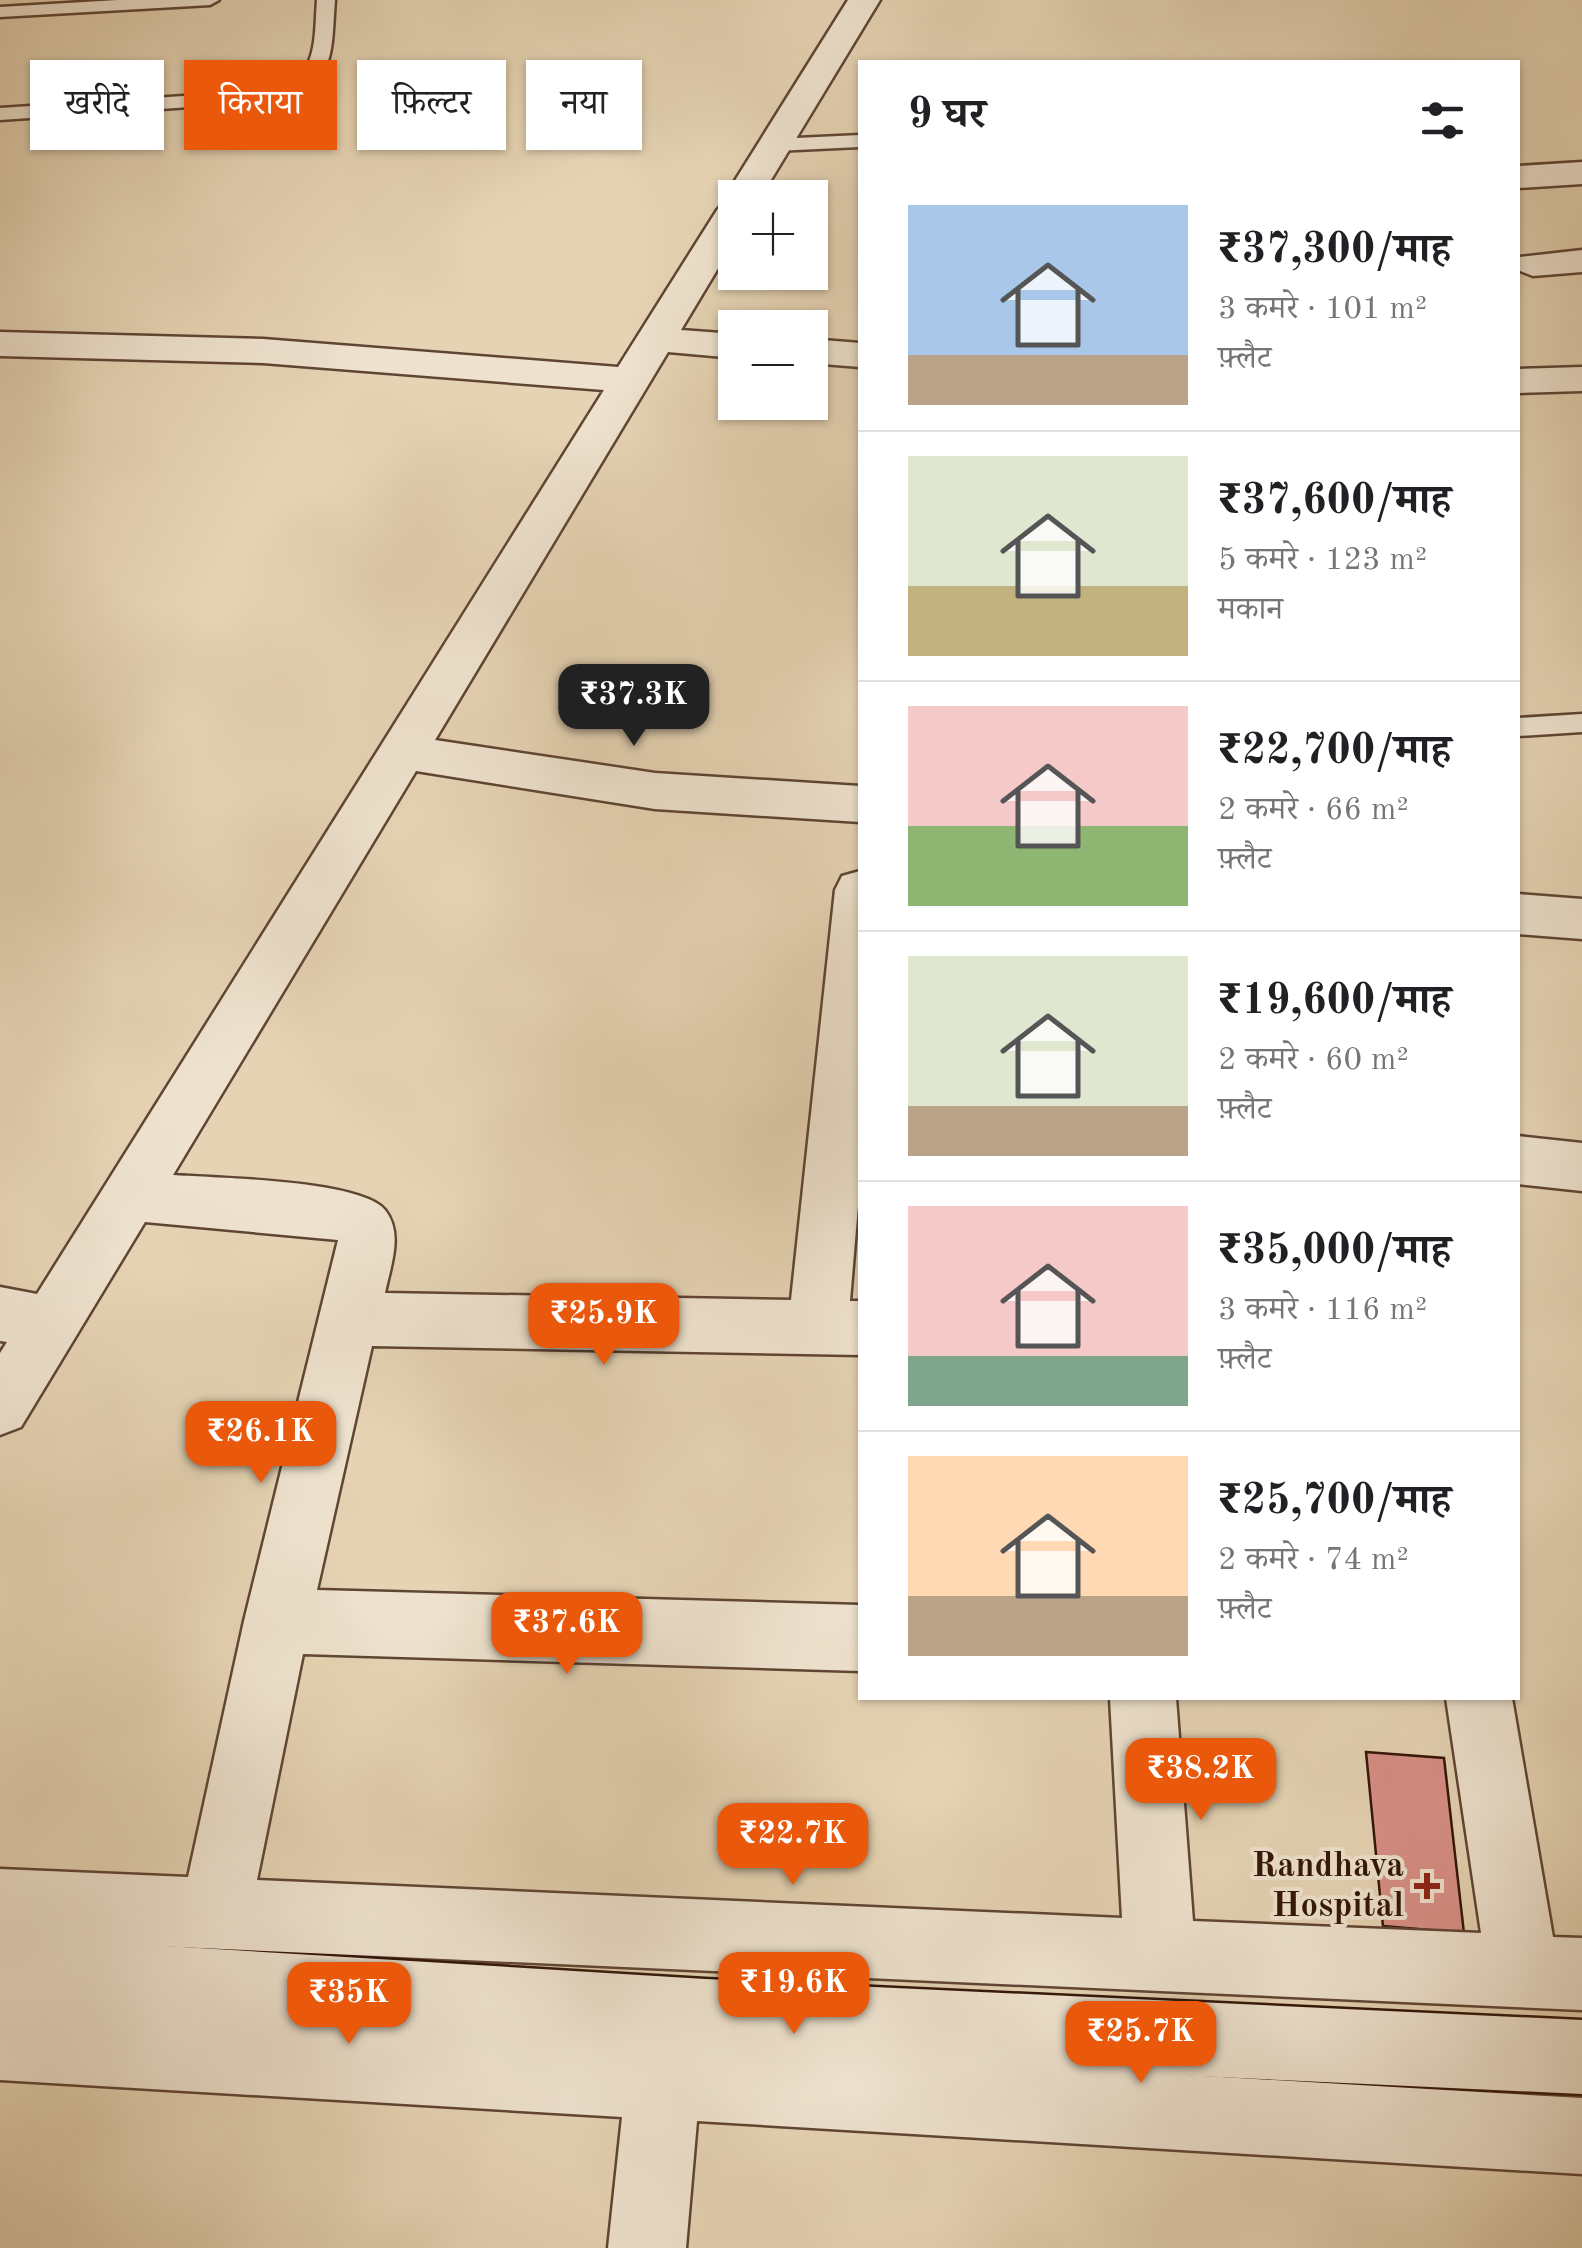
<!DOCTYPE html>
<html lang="hi">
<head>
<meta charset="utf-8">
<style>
  body { margin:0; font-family:"Old Standard TT","Noto Serif Devanagari",serif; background:#f6f6f6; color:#202124; height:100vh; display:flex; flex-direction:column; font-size:38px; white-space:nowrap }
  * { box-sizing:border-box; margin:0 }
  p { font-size:32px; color:#757577 }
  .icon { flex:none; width:55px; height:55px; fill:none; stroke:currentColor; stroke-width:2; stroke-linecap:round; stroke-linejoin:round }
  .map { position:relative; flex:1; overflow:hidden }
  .sheet { position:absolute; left:858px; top:60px; width:662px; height:1640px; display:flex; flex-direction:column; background:#fff; border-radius:0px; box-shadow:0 2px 8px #0004 }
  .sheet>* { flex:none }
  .hud { position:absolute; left:30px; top:60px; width:678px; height:90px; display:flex; gap:20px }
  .buttons { position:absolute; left:718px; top:180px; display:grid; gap:20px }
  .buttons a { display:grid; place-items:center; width:110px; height:110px; border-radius:0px; background:#fff; box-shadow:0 2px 8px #0004; font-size:50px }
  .price { position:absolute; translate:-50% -85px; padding:0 22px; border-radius:20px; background:#ea580c; color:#fff; font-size:32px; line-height:65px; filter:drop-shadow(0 2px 5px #0008) }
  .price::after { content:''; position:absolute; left:50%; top:60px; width:30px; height:22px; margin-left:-15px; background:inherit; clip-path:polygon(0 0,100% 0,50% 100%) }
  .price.on { background:#222; color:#fff }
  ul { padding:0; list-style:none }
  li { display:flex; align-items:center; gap:30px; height:250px; padding:0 50px }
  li+li { border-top:2px solid #e0e0e0 }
  li span { display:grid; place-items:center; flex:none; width:280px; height:200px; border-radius:0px; color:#555 }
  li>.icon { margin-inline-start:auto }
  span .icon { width:120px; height:120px; fill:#fffc; stroke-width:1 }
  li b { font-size:42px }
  h2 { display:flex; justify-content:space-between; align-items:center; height:120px; padding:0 50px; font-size:42px }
  .tag { padding:0 35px; border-radius:0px; background:#fff; box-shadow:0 2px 8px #0004; font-size:35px; line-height:90px }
  .tag.on { background:#ea580c; color:#fff }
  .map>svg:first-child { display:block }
</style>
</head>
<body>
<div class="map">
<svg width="1582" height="2248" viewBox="0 0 1582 2248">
  <rect width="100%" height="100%" fill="#e5d3b3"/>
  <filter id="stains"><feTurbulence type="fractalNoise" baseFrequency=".002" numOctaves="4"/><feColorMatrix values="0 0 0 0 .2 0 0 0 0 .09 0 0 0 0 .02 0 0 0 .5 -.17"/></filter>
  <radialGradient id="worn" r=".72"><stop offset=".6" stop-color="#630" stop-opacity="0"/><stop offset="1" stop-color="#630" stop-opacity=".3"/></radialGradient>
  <path fill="#d89087" stroke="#331609" stroke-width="2.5" d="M1366,1752L1444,1758L1464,1933L1383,1926Z"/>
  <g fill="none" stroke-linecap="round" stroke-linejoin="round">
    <g stroke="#604534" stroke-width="5">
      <path id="service" d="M118,0H219L210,5L0,17V7Z
        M317,0H335C331,50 337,85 279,101L0,120V108L277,90C319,75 314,38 317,0Z
        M860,135V147L775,151L765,145L775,139Z
        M1582,714V732L1518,736V718Z"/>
    </g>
    <g stroke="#604534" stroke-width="5">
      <path id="minor" d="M848,0H880L760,198H735V240L681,330L735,334V358L668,352L435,740L655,773L860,786V822L655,809L416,771L173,1175C215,1178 361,1180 385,1210C404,1234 390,1267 385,1293L791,1300L835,890L842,876L860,871V1182L850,1301H860V1355L372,1346L317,1590L860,1605V1671L303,1654L257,1880L1122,1918L1110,1698H1176L1193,1921L1481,1933L1446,1698H1512L1553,1937L1582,1938V2010L0,1939V1869L188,1877L244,1621L338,1240L145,1222L21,1427L0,1435V1353L7,1342L0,1341V1287L37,1294L604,390L263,363L0,356V332L263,339L618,367L717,210L726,201L724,198Z
        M1582,162V184L1518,188V166Z
        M1582,250V272L1533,276L1518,270L1520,257Z
        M810,339L860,343V367L810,363Z
        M1582,367V391L1518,393V369Z
        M1518,894L1582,899V939L1518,934Z
        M1518,1136L1582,1143V1191L1518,1184Z
        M0,2006L1582,2098V2174L697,2121L686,2248H608L622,2117L0,2080Z"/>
    </g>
    <g stroke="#331609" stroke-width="5">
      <path id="secondary" d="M0,1936L705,1979L1582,2020V2094L705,2053L0,2008Z"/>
    </g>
    <use href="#service" fill="#eee2ce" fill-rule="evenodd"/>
    <use href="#minor" fill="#eee2ce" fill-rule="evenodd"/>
    <use href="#secondary" fill="#eee2ce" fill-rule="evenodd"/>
  </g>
  <path fill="#8f2418" stroke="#eee2ce" stroke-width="4" d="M1422 1871h10v10h10v10h-10v10h-10v-10h-10v-10h10z"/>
  <g text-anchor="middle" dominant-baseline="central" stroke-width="8" stroke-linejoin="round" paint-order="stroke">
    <g font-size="35" font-weight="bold" fill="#331609" stroke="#eee2ce" text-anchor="end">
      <text x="1404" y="1866">Randhava<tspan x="1404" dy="40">Hospital</tspan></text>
    </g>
  </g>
  <rect width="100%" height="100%" filter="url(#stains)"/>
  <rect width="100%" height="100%" fill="url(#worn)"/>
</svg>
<div class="buttons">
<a>+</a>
<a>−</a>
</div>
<b class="price on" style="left:634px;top:749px">₹37.3K</b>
<b class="price" style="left:604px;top:1368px">₹25.9K</b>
<b class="price" style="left:261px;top:1486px">₹26.1K</b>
<b class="price" style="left:567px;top:1677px">₹37.6K</b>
<b class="price" style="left:1201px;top:1823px">₹38.2K</b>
<b class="price" style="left:793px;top:1888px">₹22.7K</b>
<b class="price" style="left:794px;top:2037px">₹19.6K</b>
<b class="price" style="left:349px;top:2047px">₹35K</b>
<b class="price" style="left:1141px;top:2086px">₹25.7K</b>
<div class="hud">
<a class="tag">खरीदें</a>
<a class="tag on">किराया</a>
<a class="tag">फ़िल्टर</a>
<a class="tag">नया</a>
</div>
<section class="sheet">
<h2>9 घर<svg class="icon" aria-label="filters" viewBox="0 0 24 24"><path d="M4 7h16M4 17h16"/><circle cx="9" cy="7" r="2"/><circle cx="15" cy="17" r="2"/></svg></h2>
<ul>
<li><span style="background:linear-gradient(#a9c7e8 75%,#b9a48a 0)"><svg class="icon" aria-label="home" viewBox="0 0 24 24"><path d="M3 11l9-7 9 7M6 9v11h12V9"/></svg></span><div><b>₹37,300/माह</b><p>3 कमरे · 101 m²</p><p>फ़्लैट</p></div></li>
<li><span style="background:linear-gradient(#dfe7d0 65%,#c2b280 0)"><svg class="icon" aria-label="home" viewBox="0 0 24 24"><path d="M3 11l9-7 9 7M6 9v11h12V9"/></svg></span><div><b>₹37,600/माह</b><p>5 कमरे · 123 m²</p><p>मकान</p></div></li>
<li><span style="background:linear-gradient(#f6c9c9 60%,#8fb573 0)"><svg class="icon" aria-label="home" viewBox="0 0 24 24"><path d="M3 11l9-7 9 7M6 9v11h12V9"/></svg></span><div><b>₹22,700/माह</b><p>2 कमरे · 66 m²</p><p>फ़्लैट</p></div></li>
<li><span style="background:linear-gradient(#dfe7d0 75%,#b9a48a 0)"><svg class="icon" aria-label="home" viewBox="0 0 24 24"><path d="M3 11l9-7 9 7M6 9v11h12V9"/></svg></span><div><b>₹19,600/माह</b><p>2 कमरे · 60 m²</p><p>फ़्लैट</p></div></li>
<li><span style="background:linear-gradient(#f6c9c9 75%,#7fa58c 0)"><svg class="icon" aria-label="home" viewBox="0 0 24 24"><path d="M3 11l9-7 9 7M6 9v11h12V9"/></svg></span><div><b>₹35,000/माह</b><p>3 कमरे · 116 m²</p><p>फ़्लैट</p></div></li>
<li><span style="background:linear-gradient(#ffd9b3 70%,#b9a48a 0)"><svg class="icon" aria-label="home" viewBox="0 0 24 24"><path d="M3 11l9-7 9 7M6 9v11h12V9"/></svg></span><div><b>₹25,700/माह</b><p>2 कमरे · 74 m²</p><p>फ़्लैट</p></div></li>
</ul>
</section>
</div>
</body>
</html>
